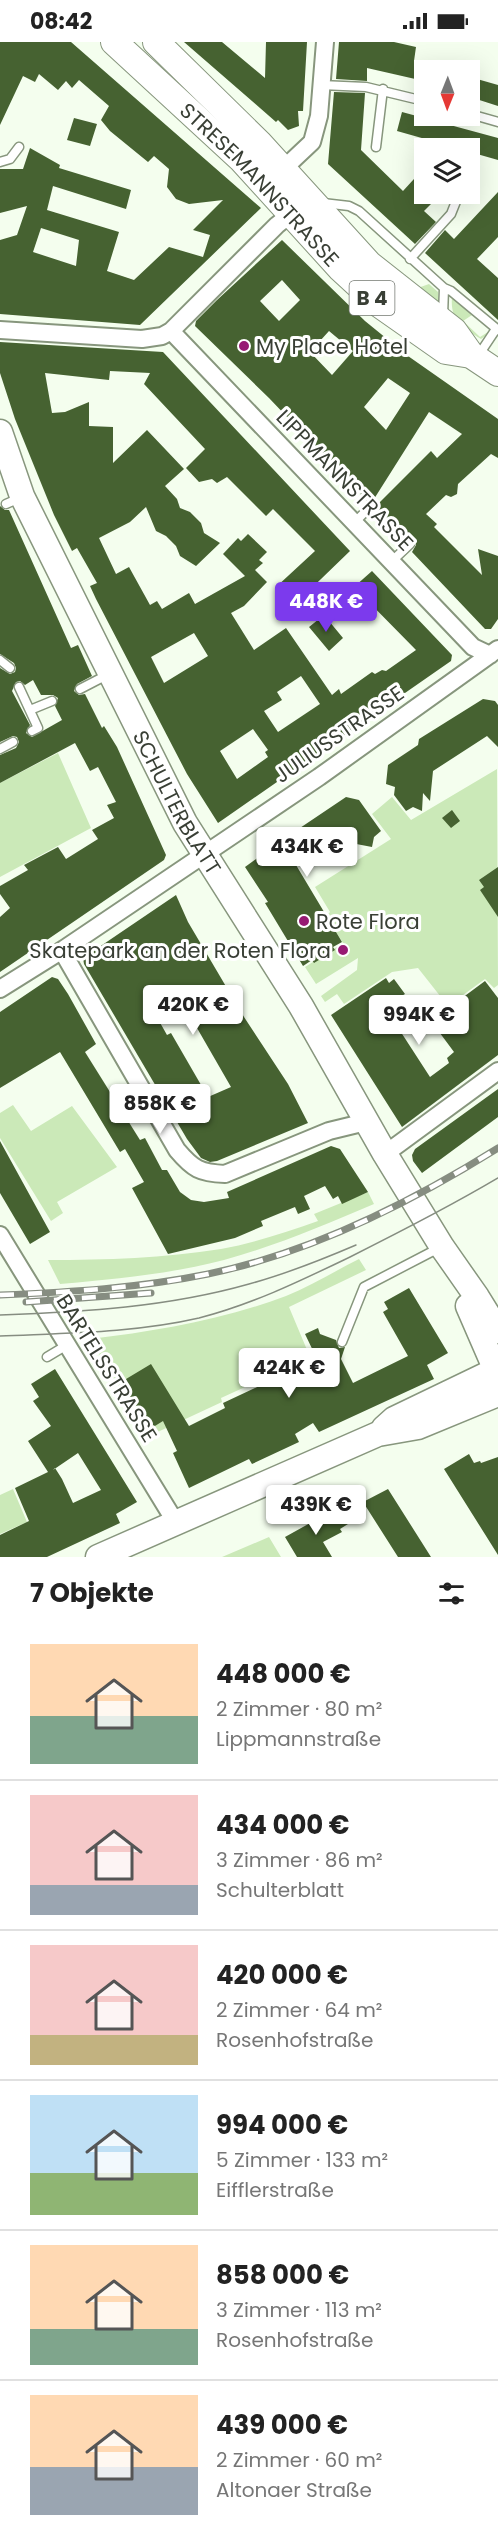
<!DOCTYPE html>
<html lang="de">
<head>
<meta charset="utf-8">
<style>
  body { margin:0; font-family:Poppins,sans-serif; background:#f2f2f2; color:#222; height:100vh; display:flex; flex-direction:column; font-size:22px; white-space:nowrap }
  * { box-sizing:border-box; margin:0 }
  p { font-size:20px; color:#767676 }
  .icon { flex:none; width:33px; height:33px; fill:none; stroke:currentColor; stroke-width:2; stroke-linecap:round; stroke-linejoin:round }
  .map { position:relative; height:1515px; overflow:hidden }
  .panel { display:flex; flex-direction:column; background:#fff; flex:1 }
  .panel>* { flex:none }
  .needle { width:39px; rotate:181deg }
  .controls { position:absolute; left:414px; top:18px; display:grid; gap:12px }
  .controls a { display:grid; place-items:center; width:66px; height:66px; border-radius:0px; background:#fff; box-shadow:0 6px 24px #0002; font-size:30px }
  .price { position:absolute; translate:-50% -51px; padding:0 14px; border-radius:6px; background:#fff; color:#222; font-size:20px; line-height:39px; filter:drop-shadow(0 2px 3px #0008) }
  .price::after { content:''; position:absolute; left:50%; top:36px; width:18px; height:14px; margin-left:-9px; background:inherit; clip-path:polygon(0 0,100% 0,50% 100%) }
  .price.active { background:#7c3aed; color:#fff }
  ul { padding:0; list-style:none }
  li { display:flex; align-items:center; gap:18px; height:150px; padding:0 30px }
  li+li { border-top:2px solid #e0e0e0 }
  li span { display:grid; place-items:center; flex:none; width:168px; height:120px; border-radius:0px; color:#555 }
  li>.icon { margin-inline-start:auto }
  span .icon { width:72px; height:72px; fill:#fffc; stroke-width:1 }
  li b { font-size:26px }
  h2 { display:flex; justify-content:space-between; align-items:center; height:72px; padding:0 30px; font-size:26px }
  .status { display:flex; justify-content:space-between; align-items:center; height:42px; padding:0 30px; background:#fff; direction:ltr }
  .status svg { height:16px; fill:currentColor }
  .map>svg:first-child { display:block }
</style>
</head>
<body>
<div class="status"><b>08:42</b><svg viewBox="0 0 49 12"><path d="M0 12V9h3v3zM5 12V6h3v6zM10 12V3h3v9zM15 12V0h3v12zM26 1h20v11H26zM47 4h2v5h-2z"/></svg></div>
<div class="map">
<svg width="498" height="1515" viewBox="0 0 498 1515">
  <rect width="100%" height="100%" fill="#f4feee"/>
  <path fill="#cbe9b8" d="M429,242L438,250L439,267L415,247Z
    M452,255L472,273L463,279L480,295L488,290L487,293L481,297C462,285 450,279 452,255Z
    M58,711L91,786L0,835V741Z
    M497,727L498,943L494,946L485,937L448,964L418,926L392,930L344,962L337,952L325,960L321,954L357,928L358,916L316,942L305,925L343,901L326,874L330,870L315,845L391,797L372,772L392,755L411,778Z
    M13,1063L31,1089L72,1064L117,1125L57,1160L63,1171L51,1179L0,1096V1071Z
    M368,1150L374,1162C325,1183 275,1204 224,1218C170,1232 116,1237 60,1242L48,1218C106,1218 164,1216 221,1207C254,1201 287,1190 318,1179L314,1172Z
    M359,1217L366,1228L289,1265L310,1315L221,1356L222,1360L149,1394L90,1297C157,1289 222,1278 286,1254C311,1244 335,1229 359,1217Z
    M13,1447L27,1480L0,1492V1453Z
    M269,1495L281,1515H222Z"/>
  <path fill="#466231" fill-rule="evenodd" d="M0,0H71L261,166L140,283L0,272V198L17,193L27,164L0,171V127H23L30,106L60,123L59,126L131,148L126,167L53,144L47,168L119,190L107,229L134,238L169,205L203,215L210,193L193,188L223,158L189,162L176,157L167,145L169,127L154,114L148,120L110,89L101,78L109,64L79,38L72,46L66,39L58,48L39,32L35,40L23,34L0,83ZM41,186L79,198L76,224L33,210Z
    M184,0H222L265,36L266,0H307L303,69H298L299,84L288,88L278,78L276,80Z
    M339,0H394L416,5L414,19L424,22V39L367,26V39L336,37Z
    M470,35L498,43V64L470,55Z
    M334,50L365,51L361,108L403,149L424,126V152H441L424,169L436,180L415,202L328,122Z
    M402,70L498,96V118L470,110V106H457L397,89Z
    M74,76L97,82L90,104L67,98Z
    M498,150V195L477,217L498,236V278L425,211L445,188L454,197Z
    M282,198L365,279L408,314L498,377V416L491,412L458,442L457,452L451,455L446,453L426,472L437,482L434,485L482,533L478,507L498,514V577L491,587H485L412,510L416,503L414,497H405L376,468L378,462L431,409L437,416L462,392L429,370L374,457L367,459L269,356L195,284L196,279L217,258ZM282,238L300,258L279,279L260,259ZM329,289L353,309L332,333L310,310ZM388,336L410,351L386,388L364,365Z
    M0,300L163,310L350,509L292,565L275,546L315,509L273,467L266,474L227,435L217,441L212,437L199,440L186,426L205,407L144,342L150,331L110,329L109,338L45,331L52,371L65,370L89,360V384L113,385V421L147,388L184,427L165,444L177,457L180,466L190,470L201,481L204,491L220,501L196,524L180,514L176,504L166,494L156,489L146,465L130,480L99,496L116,532L129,525L150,563L157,559L162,567L189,551L195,562L245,534L223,512L238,496L241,499L248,492L267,510L259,518L263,521L255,528L267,540L244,564L231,571L254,608L286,586L332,653L339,647L341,652L372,630L375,632L382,628L386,629L416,608L354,545L372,529L452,613L451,619L218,781L187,732L96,557L90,544L97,541L77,506L72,509L54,473L15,377L0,331ZM194,591L208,614L164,641L151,615ZM301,634L320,662L278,690L264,669L282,658L277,650ZM253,687L268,708L265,710L268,715L237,737L220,709Z
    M0,464L5,468H9L71,606L78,603L92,634L77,642L74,649L79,653L85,652L102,686L104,684L117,705L166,813L164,818L0,930V875L10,866L0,852V844L28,828L24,823L58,805L66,817L98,797L92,788L114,776L107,763L116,760L98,725L90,729L75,701L0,741V713L16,706L19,700L17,695L13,694L0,700V626L10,632L15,630L16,626L14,621L0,612ZM33,638L41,653H53L58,656L55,664L62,678L32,695L26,691L30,683L12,649L16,640L20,639L25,643Z
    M324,573L343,596L329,609L309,585Z
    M483,657L495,659L498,663V705L487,694L433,729L430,759L423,751L422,769L413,765L406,769L394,753L395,745L386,742L388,723L418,703L419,697Z
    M346,755L359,758L381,789L374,795L372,805L351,801L354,786L335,798H330L327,793L307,808L310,813L296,823L342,900L333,905L335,908L314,921L312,918L303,924L265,861L268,860L245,825L278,801L275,797L291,785L294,790Z
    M452,768L460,779L451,786L442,776Z
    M498,825V875L480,848L484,845L479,838Z
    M176,853L188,880L244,975L288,1042L308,1081L217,1119L210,1120L201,1116L187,1097L84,922L83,916ZM176,956L196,987L197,986L231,1045L208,1055L171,991L167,993L154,970Z
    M52,935L58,937L68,952L96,1002L85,1010L140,1098L145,1096L162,1128H167L180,1150L191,1158L204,1160L229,1156L227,1150L331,1104L340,1107L368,1150L342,1162L338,1154L333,1157L325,1144L304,1154L310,1167L298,1172L295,1165L261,1179L263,1184L235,1196L168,1212L132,1146L144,1140L125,1107L120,1110L60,1010L0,1046V970Z
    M386,936L389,941L394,937L405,952L384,964L430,1035L449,1021L447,1016L454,1010L431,979L485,939L498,956V1013L402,1085L331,973Z
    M498,1047V1075L422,1131L413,1119L412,1113L415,1107Z
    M0,1099L50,1190L30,1202L0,1151Z
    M409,1246L448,1311L427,1323L434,1337L319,1390L313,1381L295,1392L299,1400L252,1422L249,1417L189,1446L173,1411L177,1409L163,1379L150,1387L121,1340L151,1322L189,1384L225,1366L223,1361L317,1317L305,1292L318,1286L320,1292L336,1298L339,1306L345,1305L341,1317L353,1341L408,1314L383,1270L388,1267L384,1260Z
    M55,1327L137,1460L116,1472L120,1481L47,1515H0V1493L29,1479L15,1446L48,1430L28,1399L51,1384L33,1359L39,1355L31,1342ZM78,1411L101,1448L73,1461L62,1437L55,1426L53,1428Z
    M469,1412L474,1421L480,1419L481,1421L498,1415V1513L444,1427Z
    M388,1447L431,1515H398L363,1460Z
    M330,1470L332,1474L342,1472L348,1482L340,1487L342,1490L323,1500L332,1515H297L285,1495Z"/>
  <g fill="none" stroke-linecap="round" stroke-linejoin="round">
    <g stroke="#87967d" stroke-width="11">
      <path id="lane" d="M321,43L366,45L424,59
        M470,72L498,80
        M376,105L383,47
        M0,120L10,117L19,105
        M323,161L349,164L359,169L444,246L451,249L498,288
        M410,217L451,172L459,152
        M443,274L444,246
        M478,314L496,287
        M6,462L22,455
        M354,481L372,463
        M391,520L410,502
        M0,618L10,626
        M19,645L38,686L32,689
        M80,647L109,632
        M30,668L52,659
        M0,707L13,700
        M342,1300L364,1245L439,1206
        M47,1315L67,1303"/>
    </g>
    <g stroke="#87967d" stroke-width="20">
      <path id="street" d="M277,133L312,100L319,74L325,0
        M0,288L142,297L162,294L171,289L277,183L291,172L300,171
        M171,289L473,605L490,613
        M62,909L177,1108C193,1127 200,1131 225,1132L329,1089L366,1080
        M0,947L64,907L319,735L498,607
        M385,1112L498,1029
        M0,1193L176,1481"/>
    </g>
    <g stroke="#87967d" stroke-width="27">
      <g id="secondary">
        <path id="s1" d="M0,390L22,454L185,781L301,964L385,1112L442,1205L477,1255L498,1289"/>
        <path d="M468,1264L498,1333"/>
        <path d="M384,1386L394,1377L498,1327"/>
        <path d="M98,1515L378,1392L418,1385L498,1352"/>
      </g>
    </g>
    <g stroke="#87967d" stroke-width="28">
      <g id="primary">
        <path id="s2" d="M114,0L242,118L341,227L379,262L446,309L471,313L498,331"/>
        <path d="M156,0L259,101L369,222L454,289L471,313"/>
      </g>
    </g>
    <use href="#lane" stroke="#fff" stroke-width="8"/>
    <use href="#street" stroke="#fff" stroke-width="16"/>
    <use href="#secondary" stroke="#fff" stroke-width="24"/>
    <use href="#primary" stroke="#fff" stroke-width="26"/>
    <path stroke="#868d81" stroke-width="1.5" d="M0,1273C84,1270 168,1265 249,1242C286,1232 321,1218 356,1203
      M0,1294C66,1291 134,1291 199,1276C253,1262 300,1239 350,1215C400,1190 449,1165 498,1136"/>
    <g stroke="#868d81" stroke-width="7">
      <path id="rail" d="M0,1253C70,1250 139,1246 208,1232C310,1211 410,1161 498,1106
        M26,1260L151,1251"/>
    </g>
    <use href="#rail" stroke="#fff" stroke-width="4.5" stroke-dasharray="14" stroke-linecap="butt"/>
  </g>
  <g fill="#971a73" stroke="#fff" stroke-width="2">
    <circle cx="244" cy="304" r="6"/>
    <circle cx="304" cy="879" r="6"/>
    <circle cx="343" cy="908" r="6"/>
  </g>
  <g text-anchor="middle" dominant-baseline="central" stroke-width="6" stroke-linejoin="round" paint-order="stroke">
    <rect fill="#fff" stroke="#747972" stroke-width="1.5" x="349.5" y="239" width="45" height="34" rx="4.5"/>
    <g font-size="20" font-weight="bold" fill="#393f35">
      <text x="372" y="256">B 4</text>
    </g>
    <g font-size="21" fill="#393f35" stroke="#fff">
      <text stroke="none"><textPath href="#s2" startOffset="204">STRESEMANNSTRASSE</textPath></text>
      <text transform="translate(345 438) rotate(46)">LIPPMANNSTRASSE</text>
      <text transform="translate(339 692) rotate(-35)">JULIUSSTRASSE</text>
      <text stroke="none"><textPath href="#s1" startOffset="411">SCHULTERBLATT</textPath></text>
      <text transform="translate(107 1326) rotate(58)">BARTELSSTRASSE</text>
    </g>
    <g font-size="21" fill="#393f35" stroke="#fff" text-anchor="start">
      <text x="256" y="304">My Place Hotel</text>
      <text x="316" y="879">Rote Flora</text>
      <text x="331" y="908" text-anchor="end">Skatepark an der Roten Flora</text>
    </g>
  </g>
</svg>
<div class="controls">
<a><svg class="needle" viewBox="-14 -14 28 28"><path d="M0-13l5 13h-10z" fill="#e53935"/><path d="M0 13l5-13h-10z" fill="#767676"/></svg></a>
<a><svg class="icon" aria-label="layers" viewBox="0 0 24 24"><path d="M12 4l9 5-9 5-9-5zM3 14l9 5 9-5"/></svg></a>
</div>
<b class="price active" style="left:326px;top:591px">448K €</b>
<b class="price" style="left:307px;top:836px">434K €</b>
<b class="price" style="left:193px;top:994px">420K €</b>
<b class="price" style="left:419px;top:1004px">994K €</b>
<b class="price" style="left:160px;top:1093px">858K €</b>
<b class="price" style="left:289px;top:1357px">424K €</b>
<b class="price" style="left:316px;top:1494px">439K €</b>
</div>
<section class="panel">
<h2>7 Objekte<svg class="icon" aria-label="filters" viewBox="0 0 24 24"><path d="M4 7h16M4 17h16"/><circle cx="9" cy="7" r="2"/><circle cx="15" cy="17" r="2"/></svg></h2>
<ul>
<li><span style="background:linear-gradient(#ffd9b3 60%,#7fa58c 0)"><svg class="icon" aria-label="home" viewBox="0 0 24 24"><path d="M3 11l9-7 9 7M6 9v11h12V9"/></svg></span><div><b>448 000 €</b><p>2 Zimmer · 80 m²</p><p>Lippmannstraße</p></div></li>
<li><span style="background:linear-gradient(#f6c9c9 75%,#9aa5b1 0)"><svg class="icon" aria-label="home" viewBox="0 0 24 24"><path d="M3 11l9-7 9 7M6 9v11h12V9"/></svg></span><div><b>434 000 €</b><p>3 Zimmer · 86 m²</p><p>Schulterblatt</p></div></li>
<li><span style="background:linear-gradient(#f6c9c9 75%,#c2b280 0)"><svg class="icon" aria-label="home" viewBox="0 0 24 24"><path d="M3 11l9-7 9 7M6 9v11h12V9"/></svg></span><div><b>420 000 €</b><p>2 Zimmer · 64 m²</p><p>Rosenhofstraße</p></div></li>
<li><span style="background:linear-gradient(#bfe0f5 65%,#8fb573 0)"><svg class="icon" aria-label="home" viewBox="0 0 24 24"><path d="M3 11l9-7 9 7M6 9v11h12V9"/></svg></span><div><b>994 000 €</b><p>5 Zimmer · 133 m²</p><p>Eifflerstraße</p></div></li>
<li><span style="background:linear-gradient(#ffd9b3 70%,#7fa58c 0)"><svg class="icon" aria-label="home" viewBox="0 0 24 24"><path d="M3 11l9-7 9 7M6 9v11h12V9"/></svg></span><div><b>858 000 €</b><p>3 Zimmer · 113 m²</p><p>Rosenhofstraße</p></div></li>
<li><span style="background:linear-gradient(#ffd9b3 60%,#9aa5b1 0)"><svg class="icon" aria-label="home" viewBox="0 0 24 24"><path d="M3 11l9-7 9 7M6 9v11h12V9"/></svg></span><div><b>439 000 €</b><p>2 Zimmer · 60 m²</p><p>Altonaer Straße</p></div></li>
</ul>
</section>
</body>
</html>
